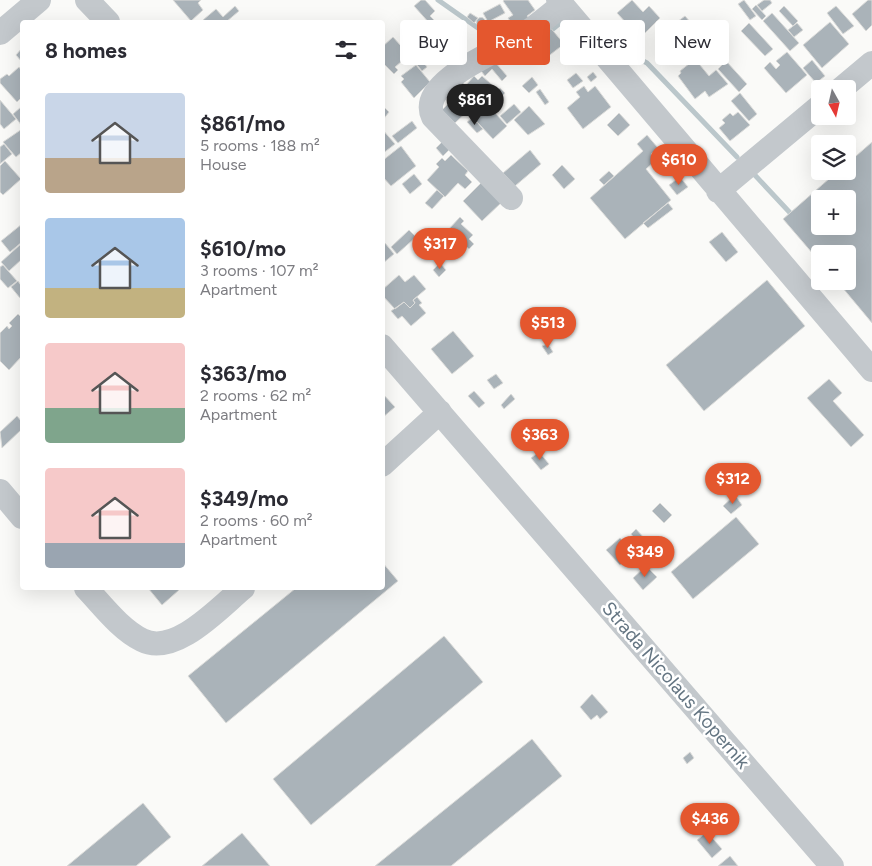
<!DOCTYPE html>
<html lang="en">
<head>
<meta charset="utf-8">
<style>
  body { margin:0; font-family:Figtree,sans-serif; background:#f2f2f3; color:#2b2b33; height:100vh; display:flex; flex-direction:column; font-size:19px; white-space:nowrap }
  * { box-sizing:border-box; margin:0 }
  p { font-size:16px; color:#7c7c81 }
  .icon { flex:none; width:28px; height:28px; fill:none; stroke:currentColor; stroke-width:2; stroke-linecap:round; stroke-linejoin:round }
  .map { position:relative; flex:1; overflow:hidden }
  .drawer { position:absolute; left:20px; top:20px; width:365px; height:570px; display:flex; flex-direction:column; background:#fff; border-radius:5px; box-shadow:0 5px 20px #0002 }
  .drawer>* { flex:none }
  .hud { position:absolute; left:400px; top:20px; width:396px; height:45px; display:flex; gap:10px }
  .needle { width:32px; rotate:172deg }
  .tools { position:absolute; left:811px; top:80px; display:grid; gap:10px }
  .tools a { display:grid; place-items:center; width:45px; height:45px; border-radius:5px; background:#fff; box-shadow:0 5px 20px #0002; font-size:25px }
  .price { position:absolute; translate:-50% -42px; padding:0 11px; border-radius:18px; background:#e4572e; color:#fff; font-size:16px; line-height:32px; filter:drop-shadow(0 1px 2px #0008) }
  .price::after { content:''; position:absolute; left:50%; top:30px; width:15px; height:11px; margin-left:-8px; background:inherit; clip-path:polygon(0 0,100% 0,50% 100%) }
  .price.selected { background:#222; color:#fff }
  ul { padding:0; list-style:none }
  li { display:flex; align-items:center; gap:15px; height:125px; padding:0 25px }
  li span { display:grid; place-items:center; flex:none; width:140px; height:100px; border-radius:5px; color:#555 }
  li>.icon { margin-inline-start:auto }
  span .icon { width:60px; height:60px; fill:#fffc; stroke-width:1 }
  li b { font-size:21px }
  h2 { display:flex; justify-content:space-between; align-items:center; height:60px; padding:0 25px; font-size:21px }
  .chip { padding:0 18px; border-radius:5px; background:#fff; box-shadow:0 5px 20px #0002; font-size:18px; line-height:45px }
  .chip.selected { background:#e4572e; color:#fff }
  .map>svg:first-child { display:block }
</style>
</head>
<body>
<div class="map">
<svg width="872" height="866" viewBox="0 0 872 866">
  <rect width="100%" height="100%" fill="#fafaf8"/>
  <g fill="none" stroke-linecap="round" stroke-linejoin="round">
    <path stroke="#bbc7cb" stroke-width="5" d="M438,0L495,40
      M548,33L565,19
      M606,41L647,63L737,157
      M752,172L794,217"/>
  </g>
  <path fill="#aab3b9" stroke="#dcdcda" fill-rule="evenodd" d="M173,0H201L198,3L203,10L191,21Z
    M421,0H425L435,11L430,16L435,21L431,25L414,6Z
    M504,0H528L535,10L527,16L530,20L516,30L508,18L513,15L503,1Z
    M632,0L643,12L649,6L660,18L640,38L617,13Z
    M744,0L756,16L750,20L738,4Z
    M764,0H770L772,3L762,11L757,5Z
    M872,0V25L866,31L852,14L868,0Z
    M500,4L505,13L488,22L483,13Z
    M756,5L766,16L762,20L752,9Z
    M235,6L239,11L226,22H205L203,20L216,9L223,17Z
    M784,6L798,21L793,26L779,11Z
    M836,6L854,26L843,34L827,13Z
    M470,13L478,18L474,23L467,17Z
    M772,13L799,43L790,51L763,21Z
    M685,16L691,23L671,40L664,32Z
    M476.5 22a4.5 4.5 0 1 1 9 0a4.5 4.5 0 1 1-9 0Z
    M830,22L849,44L822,68L803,45Z
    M749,23L773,49L765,56L741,31Z
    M797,23L803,30L794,37L788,30Z
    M549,26L564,44L542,61L536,54L533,57L529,52L532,49L527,43Z
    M683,33L700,53L694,59L675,40Z
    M393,37L409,55L395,67L398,70L394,74L382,62V47Z
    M22,48V62L16,55Z
    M787,52L807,75L786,93L764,68L770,62L776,69L780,65L776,61Z
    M418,55L427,67L422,71L413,60Z
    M695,59L709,76L716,70L728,84L709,97L705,91L695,99L678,76L681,73L680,71Z
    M812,60L825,76L816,83L803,68Z
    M726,61L747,84L739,92L718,69Z
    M495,62L507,76L502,81L492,69L485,76L478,67Z
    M416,65L430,82L414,98L401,82L404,79L401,76Z
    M19,67L22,71V97L17,102L0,83V79L7,74L9,76Z
    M593,72L597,77L591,82L587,77Z
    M576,73L583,81L573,88L567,80Z
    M474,76L478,80L482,76L498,90L500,88L505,93L496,103L492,99L488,104L466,85Z
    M532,77L538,85L529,93L522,86Z
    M460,80L479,100L455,123L442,110L452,100L450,98L457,89L454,87Z
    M584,86L588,92L595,86L611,107L583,129L567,108L580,97L576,92Z
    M540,89L549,102L545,105L536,92Z
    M740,93L757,114L749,121L731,101Z
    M0,100L16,119L4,129L0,124Z
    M485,102L507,126L493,139L477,122L475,123L471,119L473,117L471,115Z
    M514,104L521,112L507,124L500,116Z
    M529,106L545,124L528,135L514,120Z
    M21,107L22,108V126L13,114Z
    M384,107L389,112L382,121V108Z
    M738,112L750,125L730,141L719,128L725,123L722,120L730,113L733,116Z
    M619,113L630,125L618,136L607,125Z
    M471,119L475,123L477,122L483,129L477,133L467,122Z
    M412,121L417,128L398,143L392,136Z
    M22,129V152L16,157L3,142Z
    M382,129L395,144L382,154Z
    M647,135L658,148L651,154L656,160L646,169L671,200L625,239L590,198L643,151L637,144Z
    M447,137L454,145L443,156L436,148Z
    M872,142V323L837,281H848V254H820V262L783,219L838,171H848V163ZM820,199H848V226H820Z
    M4,144L12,154L0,164V147Z
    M401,146L416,166L391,186L382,176V161Z
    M530,150L541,164L515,186L503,173Z
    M451,155L468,171L465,175L472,182L465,189L458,183L445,197L427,180L439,167L436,164L442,158L445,161Z
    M5,161L21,179L3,195L0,192V166Z
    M562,165L575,179L564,189L552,175Z
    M609,171L614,176L604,185L599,180Z
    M414,174L422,184L410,194L402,184Z
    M680,177L688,187L677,195L669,185Z
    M482,182L502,202L482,221L463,201Z
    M437,190L444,196L432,209L425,203Z
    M668,203L673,209L648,228L643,223Z
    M460,217L464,221L461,224L473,235L469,239L474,244L469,249L448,230Z
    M22,224V242L10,252L1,241Z
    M409,230L416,237L397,254L391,247Z
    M722,232L738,252L726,262L709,242Z
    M22,243V259L9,271L1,262Z
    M385,243L394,254L382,264V245Z
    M440,263L446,270L439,277L433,270Z
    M3,265L17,281L8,288L0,279V267Z
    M399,275L405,282L414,275L426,289L413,300L415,303L410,308L404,302L395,309L382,295V290Z
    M767,280L805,326L704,411L666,365Z
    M18,281L22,287V295L20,298L11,287Z
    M417,297L422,303L419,305L426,313L411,326L402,316L398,319L391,311L404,302L410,308L415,303L413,300Z
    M18,314L22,318V356L9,370L0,361V333L7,326L9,329L12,326L9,323Z
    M453,331L474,356L452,374L431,349Z
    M548,344L553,352L548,355L542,346Z
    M496,374L503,383L494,389L487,380Z
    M829,379L842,393L833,401L864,435L851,447L807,398Z
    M474,391L485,403L479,408L468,396Z
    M382,393L395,407L382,418Z
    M511,394L515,399L504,409L501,405Z
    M17,416L22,422V429L2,448L0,432Z
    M539,452L549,464L541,470L531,458Z
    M735,495L742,505L731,514L723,506Z
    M660,503L672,515L664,523L652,511Z
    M736,517L759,544L693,599L671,572Z
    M636,529L644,538L638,543L631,534Z
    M620,538L633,553L620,565L606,550Z
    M382,562L398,581L226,723L188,676L296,588H382Z
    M646,566L657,577L643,590L633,578Z
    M148,588H177L179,590L162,605Z
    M444,636L483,682L311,825L273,779Z
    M592,694L608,712L600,719L597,715L591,720L580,707Z
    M532,739L562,776L451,866H375Z
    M690,752L694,758L687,764L683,758Z
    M143,803L171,837L136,866H67Z
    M707,832L722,849L712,858L697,840Z
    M242,833L270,866H202Z
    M730,856L738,866H718Z"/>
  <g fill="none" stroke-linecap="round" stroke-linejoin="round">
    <path stroke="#c3c8cc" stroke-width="24" d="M87,0L108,22
      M558,0L872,370
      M0,33L39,0
      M841,89L872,63
      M718,191L820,106
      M511,198L433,117C417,83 494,53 516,40C532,30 547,17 562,5
      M382,346L832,866
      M382,465L440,412
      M0,491L22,517
      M86,588C103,606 120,629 142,640C175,657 220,607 243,588"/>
  </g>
  <g text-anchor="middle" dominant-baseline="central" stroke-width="5" stroke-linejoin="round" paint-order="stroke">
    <g font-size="19" fill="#657683" stroke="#fff">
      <text transform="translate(676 685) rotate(49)">Strada Nicolaus Kopernik</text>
    </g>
  </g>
</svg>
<div class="tools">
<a><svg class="needle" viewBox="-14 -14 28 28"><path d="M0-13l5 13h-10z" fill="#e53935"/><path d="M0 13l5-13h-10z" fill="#7c7c81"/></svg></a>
<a><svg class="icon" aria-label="layers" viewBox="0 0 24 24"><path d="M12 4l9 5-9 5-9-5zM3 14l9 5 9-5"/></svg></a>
<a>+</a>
<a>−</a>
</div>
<b class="price selected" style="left:475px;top:126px">$861</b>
<b class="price" style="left:679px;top:186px">$610</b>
<b class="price" style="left:440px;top:270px">$317</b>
<b class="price" style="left:548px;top:349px">$513</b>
<b class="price" style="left:540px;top:461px">$363</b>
<b class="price" style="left:733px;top:505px">$312</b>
<b class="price" style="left:645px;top:578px">$349</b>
<b class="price" style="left:710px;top:845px">$436</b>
<div class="hud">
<a class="chip">Buy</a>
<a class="chip selected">Rent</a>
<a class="chip">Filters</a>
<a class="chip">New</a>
</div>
<section class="drawer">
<h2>8 homes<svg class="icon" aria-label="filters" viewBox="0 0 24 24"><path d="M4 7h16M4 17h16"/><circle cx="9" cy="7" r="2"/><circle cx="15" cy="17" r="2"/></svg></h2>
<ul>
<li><span style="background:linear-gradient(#c9d6e8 65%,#b9a48a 0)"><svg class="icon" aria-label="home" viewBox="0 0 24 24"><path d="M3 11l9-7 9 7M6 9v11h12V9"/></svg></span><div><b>$861/mo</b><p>5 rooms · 188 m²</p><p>House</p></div></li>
<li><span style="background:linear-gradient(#a9c7e8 70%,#c2b280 0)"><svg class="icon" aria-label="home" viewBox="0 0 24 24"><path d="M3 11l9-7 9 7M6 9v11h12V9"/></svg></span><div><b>$610/mo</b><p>3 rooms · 107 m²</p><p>Apartment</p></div></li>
<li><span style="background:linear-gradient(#f6c9c9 65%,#7fa58c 0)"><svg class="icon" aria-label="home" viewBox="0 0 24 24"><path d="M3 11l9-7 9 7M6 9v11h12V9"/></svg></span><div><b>$363/mo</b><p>2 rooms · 62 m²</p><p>Apartment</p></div></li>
<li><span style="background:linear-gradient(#f6c9c9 75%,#9aa5b1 0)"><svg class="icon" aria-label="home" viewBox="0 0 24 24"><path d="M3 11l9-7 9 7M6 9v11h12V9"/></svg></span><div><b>$349/mo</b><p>2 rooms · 60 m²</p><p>Apartment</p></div></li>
</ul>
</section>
</div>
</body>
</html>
